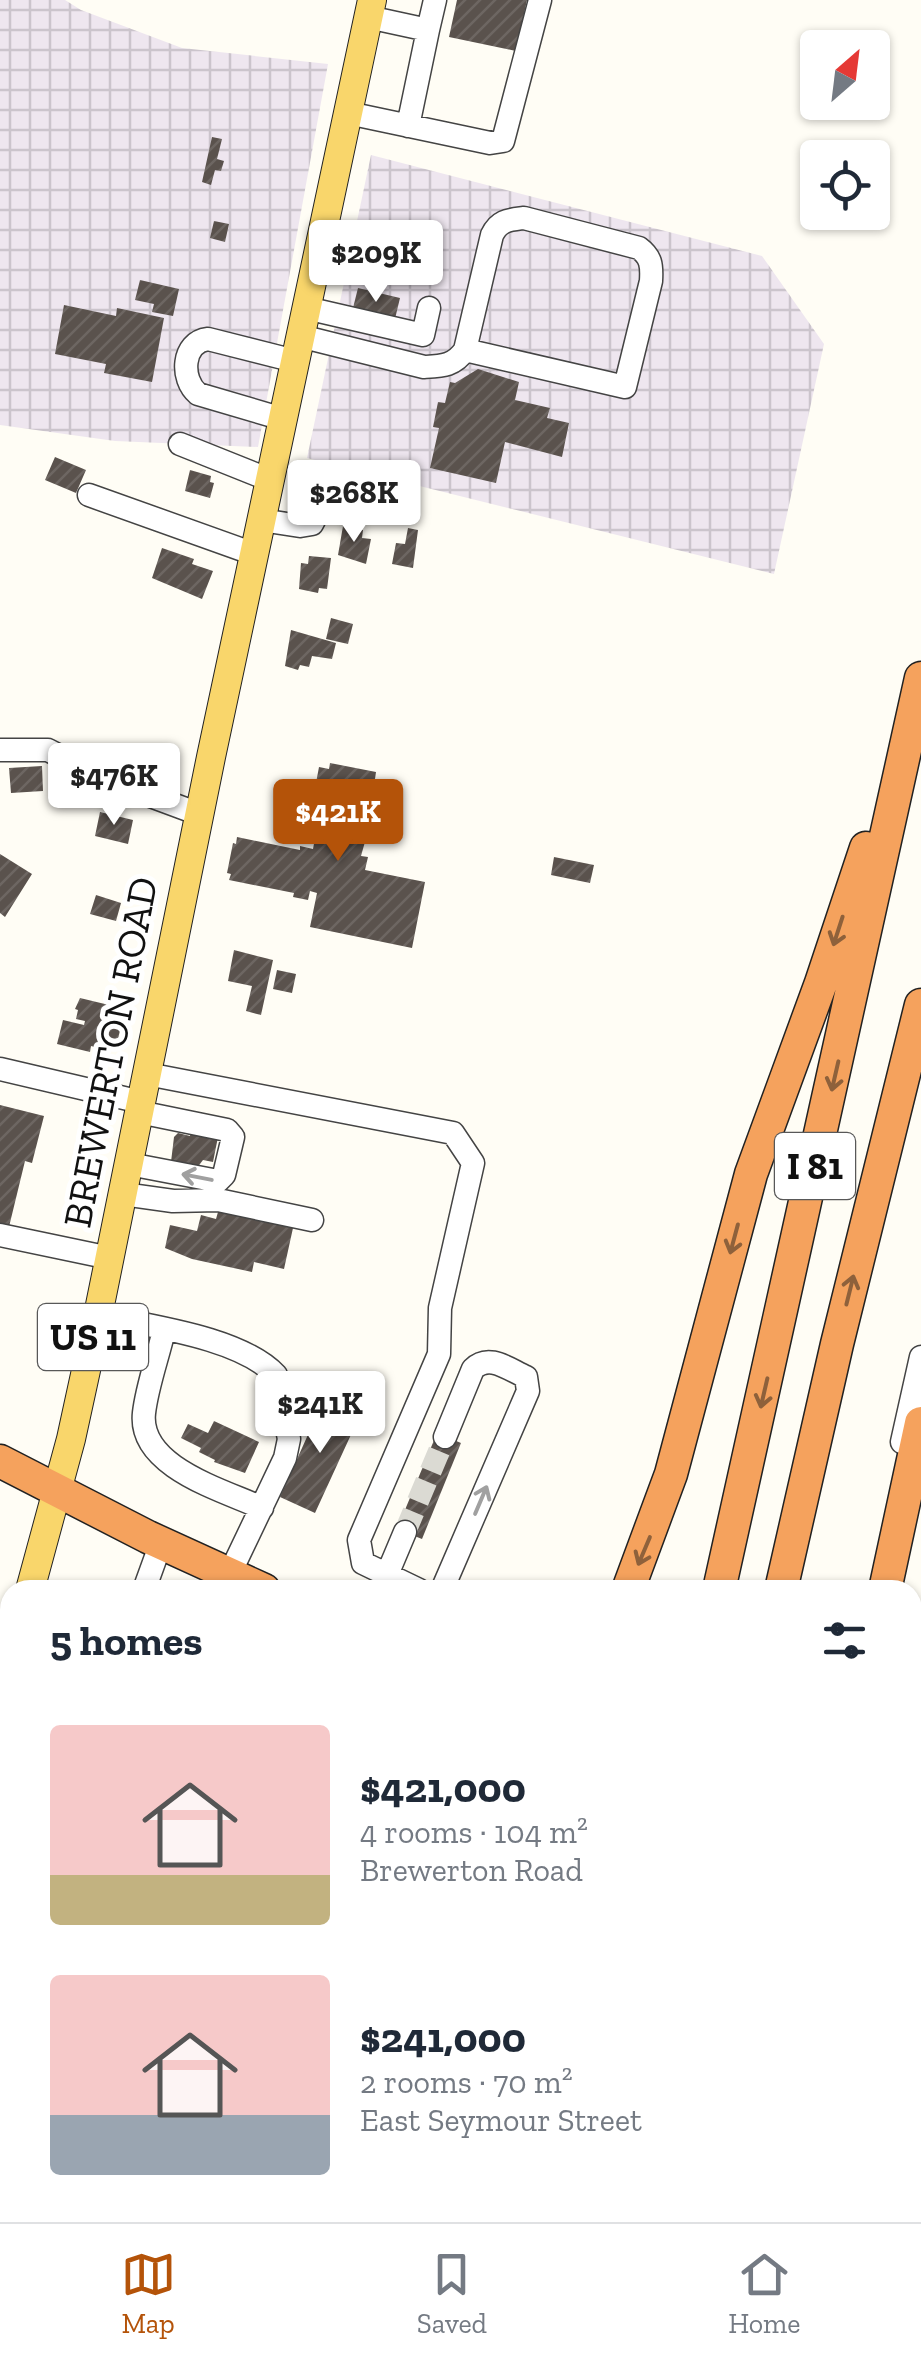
<!DOCTYPE html>
<html lang="en">
<head>
<meta charset="utf-8">
<style>
  body { margin:0; font-family:"Zilla Slab",serif; background:#f6f6f7; color:#1f2937; height:100vh; display:flex; flex-direction:column; font-size:38px; white-space:nowrap }
  * { box-sizing:border-box; margin:0 }
  p { font-size:32px; color:#747a83 }
  .icon { flex:none; width:55px; height:55px; fill:none; stroke:currentColor; stroke-width:2; stroke-linecap:round; stroke-linejoin:round }
  .map { position:relative; flex:1; overflow:hidden }
  .side { position:absolute; left:0px; top:1580px; width:922px; height:642px; display:flex; flex-direction:column; background:#fff; border-radius:30px 30px 0 0; box-shadow:0 2px 8px #0004 }
  .side>* { flex:none }
  .needle { width:65px; rotate:28deg }
  .fabs { position:absolute; left:800px; top:30px; display:grid; gap:20px }
  .fabs a { display:grid; place-items:center; width:90px; height:90px; border-radius:10px; background:#fff; box-shadow:0 2px 8px #0004; font-size:50px }
  .price { position:absolute; translate:-50% -85px; padding:0 22px; border-radius:10px; background:#fff; color:#222; font-size:32px; line-height:65px; filter:drop-shadow(0 2px 5px #0008) }
  .price::after { content:''; position:absolute; left:50%; top:60px; width:30px; height:22px; margin-left:-15px; background:inherit; clip-path:polygon(0 0,100% 0,50% 100%) }
  .price.current { background:#b45309; color:#fff }
  ul { padding:0; list-style:none }
  li { display:flex; align-items:center; gap:30px; height:250px; padding:0 50px }
  li span { display:grid; place-items:center; flex:none; width:280px; height:200px; border-radius:10px; color:#555 }
  li>.icon { margin-inline-start:auto }
  span .icon { width:120px; height:120px; fill:#fffc; stroke-width:1 }
  li b { font-size:42px }
  h2 { display:flex; justify-content:space-between; align-items:center; height:120px; padding:0 50px; font-size:42px }
  .dock { display:flex; justify-content:space-around; align-items:center; height:140px; border-top:2px solid #e0e1e3; background:#fff; font-size:28px; color:#747a83 }
  .dock a { display:grid; justify-items:center; gap:5px }
  .dock .current { color:#b45309 }
  .map>svg:first-child { display:block }
</style>
</head>
<body>
<div class="map">
<svg width="921" height="2222" viewBox="0 0 921 2222">
  <defs>
    <pattern id="industrial-grid" width="8" height="8" patternUnits="userSpaceOnUse" patternTransform="scale(2.5)"><rect width="8" height="8" fill="#eee6ef"/><path d="M0 4h8M4 0v8" fill="none" stroke="#cbc4cc"/></pattern>
    <pattern id="building-hatch" width="6" height="6" patternUnits="userSpaceOnUse" patternTransform="scale(2.5)"><rect width="6" height="6" fill="#5a524d"/><path d="M-1 1l2-2M0 6l6-6M5 7l2-2" fill="none" stroke="#6d6662"/></pattern>
  </defs>
  <rect width="100%" height="100%" fill="#fffdf5"/>
  <path fill="url(#industrial-grid)" d="M0,0H65L81,10L182,48L328,64L258,447L115,441L0,425Z
    M371,155L762,256L824,344L774,574L307,458Z"/>
  <g fill="none" stroke-linecap="round" stroke-linejoin="round">
    <path stroke="#3f96cf" stroke-width="5" d="M4,2177L10,2174
      M442,2214L443,2222"/>
  </g>
  <path fill="url(#building-hatch)" d="M457,0H527L516,51L449,37Z
    M212,137L222,139L217,159L224,161L221,171L215,170L211,185L202,182Z
    M214,221L229,224L225,242L210,238Z
    M140,280L179,289L173,316L152,312L154,304L135,300Z
    M358,288L400,298L394,323L352,312Z
    M64,305L116,316L117,308L164,318L152,382L104,373L106,364L55,354Z
    M478,369L519,382L515,400L550,408L547,418L569,423L562,457L505,442L496,483L430,468L439,428L433,427L438,402L445,403L450,382L455,383Z
    M55,457L86,470L76,493L45,480Z
    M190,470L211,476L210,482L214,483L210,498L185,491Z
    M343,526L363,530L362,538L371,539L366,564L338,555Z
    M408,528L418,530L413,568L392,564L396,543L405,544Z
    M162,548L194,559L192,564L213,571L202,599L152,578Z
    M309,556L331,558L327,589L319,588L318,593L299,589L301,563L308,564Z
    M331,618L353,624L348,644L326,639Z
    M291,630L336,643L332,659L312,656L309,667L300,665L298,670L285,666Z
    M330,763L376,772L375,779L386,781L378,824L367,821L370,824L361,856L368,857L365,870L425,882L412,948L310,927L317,893L310,891L308,900L293,897L294,893L229,880L231,874L227,873L233,843L236,844L237,837L300,850V846L313,849L319,817L310,815L319,767L329,769Z
    M42,766L43,791L11,793L9,768Z
    M100,812L133,820L128,844L95,836Z
    M0,854L32,874L5,917L0,913Z
    M554,857L594,865L590,883L551,875Z
    M96,895L121,903L116,921L90,914Z
    M234,950L273,960L261,1015L246,1011L252,986L228,981Z
    M277,970L296,974L292,993L273,989Z
    M80,998L109,1005L105,1022L121,1026L116,1048L99,1044L98,1048L91,1046L90,1052L57,1044L63,1020L84,1025L85,1021L76,1019L78,1010L75,1009Z
    M0,1105L44,1116L32,1163L25,1161L8,1231L0,1230Z
    M191,1131L218,1137L213,1162L203,1160L197,1168L171,1162L174,1137L178,1133L190,1136Z
    M218,1212L293,1228L284,1269L254,1262L252,1272L192,1259L165,1248L170,1225L197,1231L201,1215L216,1219Z
    M324,1399L360,1415L315,1513L280,1497Z
    M214,1421L259,1442L245,1473L214,1462L215,1460L199,1452L201,1448L181,1438L188,1424L208,1433Z
    M437,1433L461,1443L422,1539L397,1529Z
    M915,1984L921,1987V2038L912,2034Z
    M912,2092L921,2096V2132L912,2128Z
    M303,2212H354L368,2216L373,2222H300Z"/>
  <g fill="none" stroke-linecap="round" stroke-linejoin="round">
    <path stroke="#dbdad3" stroke-width="22" stroke-dasharray="22 11" stroke-linecap="butt" d="M405,1532L445,1437
      M916,2036L921,2026"/>
    <g stroke="#444" stroke-width="25">
      <path id="minor" d="M368,17L428,30L435,0
        M348,113L490,143L503,141L540,0
        M408,126L428,30
        M306,308L423,335L429,308
        M300,336L424,367C442,366 454,366 465,350L492,235C499,220 509,220 524,218L639,248C651,257 652,265 651,281L625,387L465,350
        M283,419L198,394C180,379 182,342 208,339L295,361
        M180,444L270,480
        M89,495L254,554
        M261,520L300,526L312,524L323,503L338,497L407,511
        M0,750H48L102,778L199,814
        M0,1069L141,1102
        M147,1074L453,1133L473,1163L440,1308L439,1354L359,1540L363,1563L419,1590
        M129,1164L218,1181L224,1175L233,1137L227,1130L139,1112
        M123,1194L173,1201L218,1200L312,1220
        M0,1235L110,1258
        M98,1315C148,1326 240,1337 276,1375L289,1439L285,1458L222,1590
        M164,1330C158,1357 147,1386 144,1413C138,1467 223,1490 262,1508
        M902,1442L921,1357
        M381,1589L405,1532
        M144,1590L161,1543
        M442,1590L528,1391L526,1377C508,1369 489,1353 473,1369L445,1437
        M0,1678L10,1680
        M0,1862L10,1860
        M912,1964L921,1965
        M912,2050L921,2054
        M0,2068L10,2067
        M261,2222L263,2212"/>
    </g>
    <g stroke="#222" stroke-width="30">
      <path id="major" d="M30,1590L71,1439L98,1315L211,757L372,0
        M0,1753L10,1703
        M912,1877L921,1881"/>
    </g>
    <g stroke="#222" stroke-width="35">
      <path id="highway" d="M0,1461L148,1537L264,1590
        M628,1590L671,1474L751,1174L821,983L866,848
        M719,1590L921,678
        M781,1590L837,1344L921,1005
        M885,1590L921,1423
        M505,2222L506,2212
        M576,2222L578,2212
        M638,2222L640,2212
        M702,2222L705,2212"/>
    </g>
    <use href="#minor" stroke="#fff" stroke-width="22"/>
    <use href="#major" stroke="#f9d66b" stroke-width="28"/>
    <use href="#highway" stroke="#f5a25d" stroke-width="32"/>
  </g>
  <defs><path id="oneway-shaft" d="M-6 0H5M1.5-3L5.5 0L1.5 3" fill="none" stroke-width="1.6" stroke-linecap="round" stroke-linejoin="round" transform="scale(2.5)"/></defs>
  <g stroke="#8e613b">
    <use href="#oneway-shaft" transform="translate(838 931) rotate(108)"/>
    <use href="#oneway-shaft" transform="translate(835 1076) rotate(103)"/>
    <use href="#oneway-shaft" transform="translate(734 1239) rotate(105)"/>
    <use href="#oneway-shaft" transform="translate(850 1290) rotate(-76)"/>
    <use href="#oneway-shaft" transform="translate(764 1393) rotate(103)"/>
    <use href="#oneway-shaft" transform="translate(644 1551) rotate(113)"/>
  </g>
  <g stroke="#a0a0a0">
    <use href="#oneway-shaft" transform="translate(197 1177) rotate(-169)"/>
    <use href="#oneway-shaft" transform="translate(481 1500) rotate(-67)"/>
  </g>
  <g text-anchor="middle" dominant-baseline="central" stroke-width="10" stroke-linejoin="round" paint-order="stroke">
    <g fill="#fff" stroke="#585858" stroke-width="2.5">
      <rect x="775" y="1133" width="80" height="66" rx="8"/>
      <rect x="38" y="1304" width="110" height="66" rx="8"/>
    </g>
    <g font-size="38" font-weight="bold" fill="#111">
      <text x="815" y="1166">I 81</text>
      <text x="93" y="1337">US 11</text>
    </g>
    <g font-size="40" fill="#111" stroke="#fff">
      <text transform="translate(110 1052) rotate(-79)">BREWERTON ROAD</text>
    </g>
  </g>
</svg>
<div class="fabs">
<a><svg class="needle" viewBox="-14 -14 28 28"><path d="M0-13l5 13h-10z" fill="#e53935"/><path d="M0 13l5-13h-10z" fill="#747a83"/></svg></a>
<a><svg class="icon" aria-label="locate" viewBox="0 0 24 24"><circle cx="12" cy="12" r="6"/><path d="M12 2v4M12 18v4M2 12h4M18 12h4"/></svg></a>
</div>
<b class="price" style="left:376px;top:305px">$209K</b>
<b class="price" style="left:354px;top:545px">$268K</b>
<b class="price" style="left:114px;top:828px">$476K</b>
<b class="price current" style="left:338px;top:864px">$421K</b>
<b class="price" style="left:320px;top:1456px">$241K</b>
<section class="side">
<h2>5 homes<svg class="icon" aria-label="filters" viewBox="0 0 24 24"><path d="M4 7h16M4 17h16"/><circle cx="9" cy="7" r="2"/><circle cx="15" cy="17" r="2"/></svg></h2>
<ul>
<li><span style="background:linear-gradient(#f6c9c9 75%,#c2b280 0)"><svg class="icon" aria-label="home" viewBox="0 0 24 24"><path d="M3 11l9-7 9 7M6 9v11h12V9"/></svg></span><div><b>$421,000</b><p>4 rooms · 104 m²</p><p>Brewerton Road</p></div></li>
<li><span style="background:linear-gradient(#f6c9c9 70%,#9aa5b1 0)"><svg class="icon" aria-label="home" viewBox="0 0 24 24"><path d="M3 11l9-7 9 7M6 9v11h12V9"/></svg></span><div><b>$241,000</b><p>2 rooms · 70 m²</p><p>East Seymour Street</p></div></li>
</ul>
</section>
</div>
<nav class="dock">
<a class="current"><svg class="icon" aria-label="map" viewBox="0 0 24 24"><path d="M3 6l6-2 6 2 6-2v14l-6 2-6-2-6 2zM9 4v14M15 6v14"/></svg>Map</a>
<a><svg class="icon" aria-label="saved" viewBox="0 0 24 24"><path d="M7 4h10v16l-5-4-5 4z"/></svg>Saved</a>
<a><svg class="icon" aria-label="home" viewBox="0 0 24 24"><path d="M3 11l9-7 9 7M6 9v11h12V9"/></svg>Home</a>
</nav>
</body>
</html>
